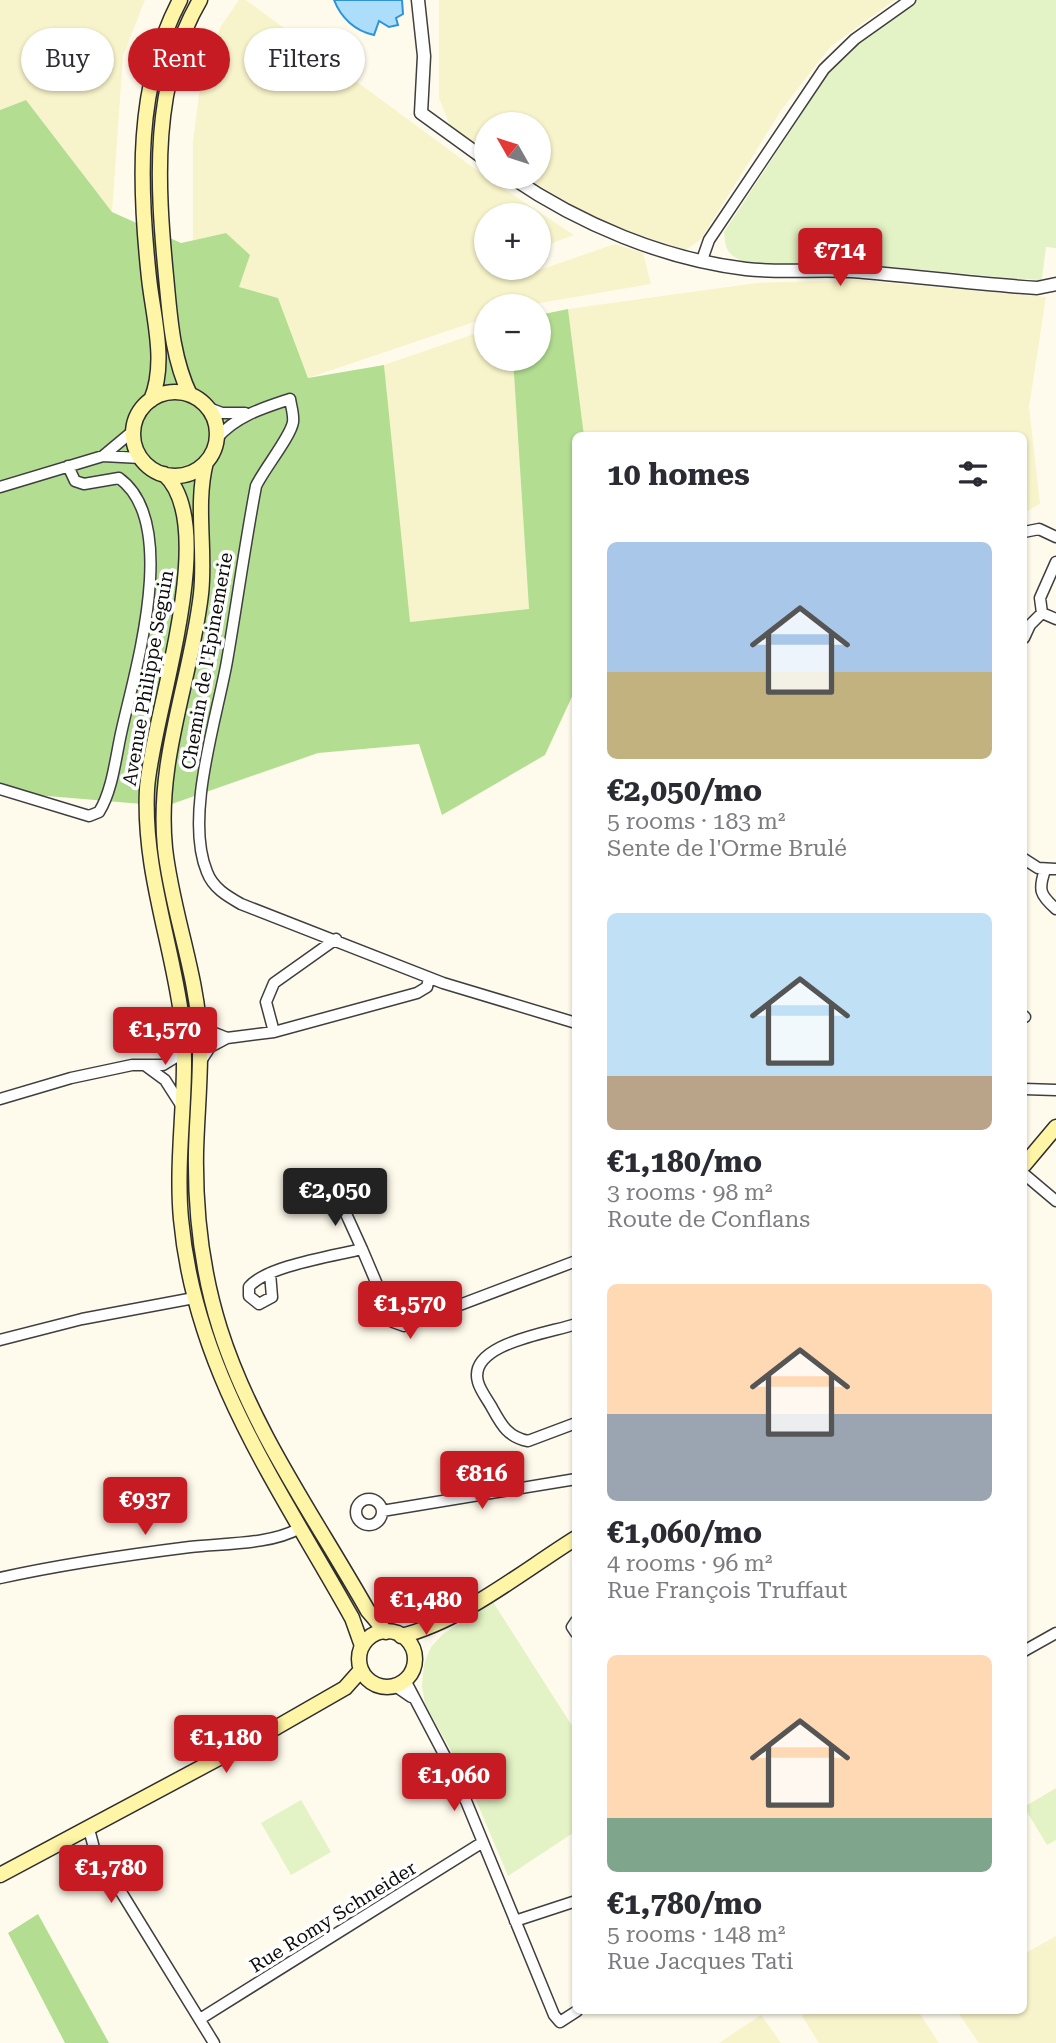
<!DOCTYPE html>
<html lang="en">
<head>
<meta charset="utf-8">
<style>
  body { margin:0; font-family:"Roboto Serif",serif; background:#f2f2f3; color:#2b2b33; height:100vh; display:flex; flex-direction:column; font-size:26px; white-space:nowrap }
  * { box-sizing:border-box; margin:0 }
  p { font-size:23px; color:#7c7c81 }
  .icon { flex:none; width:38px; height:38px; fill:none; stroke:currentColor; stroke-width:2; stroke-linecap:round; stroke-linejoin:round }
  .map { position:relative; flex:1; overflow:hidden }
  .side { position:absolute; left:572px; top:432px; width:455px; height:1582px; display:flex; flex-direction:column; background:#fff; border-radius:10px; box-shadow:0 2px 5px #0004 }
  .side>* { flex:none }
  .guide { position:absolute; left:21px; top:28px; width:446px; height:63px; display:flex; gap:14px }
  .needle { width:46px; rotate:309deg }
  .tools { position:absolute; left:474px; top:112px; display:grid; gap:14px }
  .tools a { display:grid; place-items:center; width:77px; height:77px; border-radius:50%; background:#fff; box-shadow:0 2px 5px #0004; font-size:35px }
  .price { position:absolute; translate:-50% -60px; padding:0 16px; border-radius:7px; background:#c61b23; color:#fff; font-size:23px; line-height:46px; filter:drop-shadow(0 2px 4px #0008) }
  .price::after { content:''; position:absolute; left:50%; top:42px; width:21px; height:16px; margin-left:-10px; background:inherit; clip-path:polygon(0 0,100% 0,50% 100%) }
  .price.selected { background:#222; color:#fff }
  ul { padding:0; list-style:none }
  li { display:grid; align-content:center; gap:14px; height:371px; padding:0 35px }
  li span { display:grid; place-items:center; height:217px; border-radius:10px; color:#555 }
  li>.icon { margin-inline-start:auto }
  span .icon { width:126px; height:126px; fill:#fffc; stroke-width:1 }
  li b { font-size:30px }
  h2 { display:flex; justify-content:space-between; align-items:center; height:84px; padding:0 35px; font-size:30px }
  .tag { padding:0 24px; border-radius:32px; background:#fff; box-shadow:0 2px 5px #0004; font-size:24px; line-height:63px }
  .tag.selected { background:#c61b23; color:#fff }
  .map>svg:first-child { display:block }
</style>
</head>
<body>
<div class="map">
<svg width="1056" height="2043" viewBox="0 0 1056 2043">
  <rect width="100%" height="100%" fill="#fffbec"/>
  <path fill="#f7f3ca" d="M0,0H145L123,56L112,212L26,100L0,110Z
    M239,0H246L486,177L574,235L539,248V215H486V268H514L519,277L615,244L643,253L651,284L522,306H486V318L308,378L278,298L239,288L226,233L193,240V142L201,79L221,26Z
    M439,0H895L831,46L782,109L701,239L686,250L606,224L524,177H539V124H486V151L450,126L439,98Z
    M857,280L1046,297L1029,407L1040,504L1024,513V436H584L568,309L757,283Z
    M486,330V359H513L529,610L409,622L384,365Z
    M1056,1936V2043H979L957,2011H1024V1954Z
    M809,2011H918L939,2043H819L802,2016Z
    M761,2015L781,2043H719Z"/>
  <path fill="#b3de91" d="M26,100L112,212L181,243L226,233L250,255L239,287L278,298L308,378L384,365L410,622L529,609L513,359H539V315L568,309L584,436H576V688L545,755L442,815L419,744L318,753L166,806L0,792V110Z
    M38,1914L109,2043H65L8,1933Z"/>
  <path fill="#e3f3c5" d="M916,0H1056V248L1046,247L1042,278L1040,280C962,276 884,262 806,264C784,265 752,269 733,256C725,250 725,241 724,232L833,66L847,50Z
    M493,1602L576,1732V1831L508,1876L468,1781L425,1704L422,1686L424,1664L431,1647L443,1634Z
    M1056,1788V1840L1047,1845L1024,1807Z
    M301,1800L331,1852L291,1875L261,1823Z"/>
  <path fill="#acddfb" stroke="#2e93d7" stroke-width="2" d="M334,0H402L403,14L396,18L398,25L389,27L379,21L374,35C355,31 341,18 334,0Z"/>
  <g fill="none" stroke-linecap="round" stroke-linejoin="round">
    <g stroke="#3f3f3f" stroke-width="13">
      <path id="minor" d="M702,260L709,240L824,69L855,39L910,0
        M206,407L222,413H245
        M217,438C236,416 263,408 290,399C291,406 294,415 293,422C291,436 264,469 256,486C245,544 237,603 227,661C217,718 184,817 207,872C213,888 227,896 241,904L443,983L576,1023
        M103,456L133,431
        M0,487L103,456L141,458
        M1024,532L1039,529L1056,537
        M1042,613L1040,598L1056,562
        M1024,638L1030,625L1042,613L1056,619
        M0,789L89,816L99,812C113,790 116,754 122,729C136,667 180,522 119,478L84,484L75,481L68,466
        M1024,859L1038,868L1056,869
        M1045,870C1038,890 1040,895 1056,909
        M1024,1016L1025,1017
        M198,1018L212,1032L227,1038
        M274,1032L266,1002L274,983L336,939
        M201,1061L210,1047L227,1038L274,1032L417,993L427,987L429,978
        M146,1066L165,1080L181,1105
        M1024,1089L1056,1090
        M0,1099L71,1078L132,1065H163L176,1057L183,1046
        M1024,1174L1056,1201
        M337,1194L362,1249
        M270,1273L272,1297L259,1304L249,1296V1287C266,1266 334,1256 362,1249L393,1322L404,1326L576,1261
        M576,1324C551,1333 467,1343 478,1382C480,1390 487,1399 491,1406C501,1424 507,1437 528,1441L576,1423
        M0,1340L82,1319L194,1298
        M356 1512a13 13 0 1 1 26 0a13 13 0 1 1-26 0Z
        M382,1511L576,1479
        M0,1578C63,1564 126,1555 190,1547C224,1543 270,1545 300,1528
        M576,1621L572,1627L576,1633
        M1024,1651L1056,1633
        M405,1680L457,1779L554,2015L560,2022L577,2011
        M395,1686L411,1697
        M89,1829L94,1848L214,2043
        M515,1921L576,1901
        M200,2019L483,1842"/>
    </g>
    <g stroke="#3f3f3f" stroke-width="15">
      <path id="tertiary" d="M418,0L424,56L421,113L486,160
        M511,177C580,224 663,259 746,269C781,273 817,269 852,271C914,276 975,284 1037,288L1056,284"/>
    </g>
    <g stroke="#2e2e2e" stroke-width="17">
      <path id="secondary" d="M133 434a42 42 0 1 1 84 0a42 42 0 1 1-84 0Z
        M190,395C172,357 170,317 166,276C157,183 151,84 200,0
        M151,400C167,363 153,316 149,278C139,185 135,85 180,0
        M206,462C195,505 206,550 201,594C191,680 156,760 165,848C172,912 197,973 200,1037C201,1076 197,1113 196,1152C195,1212 202,1272 220,1329C252,1430 316,1519 368,1611L386,1632
        M164,474C222,526 151,718 147,789C143,870 172,942 182,1020C189,1086 175,1153 181,1219C195,1372 279,1487 352,1618L362,1646
        M1024,1165L1056,1127
        M359 1659a28 28 0 1 1 56 0a28 28 0 1 1-56 0Z
        M401,1636C462,1621 523,1571 576,1538
        M0,1875L277,1727L345,1688L361,1670"/>
    </g>
    <use href="#minor" stroke="#fff" stroke-width="10"/>
    <use href="#tertiary" stroke="#fff" stroke-width="12"/>
    <use href="#secondary" stroke="#fff5a7" stroke-width="14"/>
  </g>
  <g text-anchor="middle" dominant-baseline="central" stroke-width="7" stroke-linejoin="round" paint-order="stroke">
    <g font-size="19" fill="#0c0c0c" stroke="#fff">
      <text transform="translate(207 661) rotate(-80)">Chemin de l'Epinemerie</text>
      <text transform="translate(148 678) rotate(-80)">Avenue Philippe Seguin</text>
      <text transform="translate(333 1917) rotate(-32)">Rue Romy Schneider</text>
    </g>
  </g>
</svg>
<div class="tools">
<a><svg class="needle" viewBox="-14 -14 28 28"><path d="M0-13l5 13h-10z" fill="#e53935"/><path d="M0 13l5-13h-10z" fill="#7c7c81"/></svg></a>
<a>+</a>
<a>−</a>
</div>
<b class="price" style="left:840px;top:288px">€714</b>
<b class="price" style="left:165px;top:1067px">€1,570</b>
<b class="price selected" style="left:335px;top:1228px">€2,050</b>
<b class="price" style="left:410px;top:1341px">€1,570</b>
<b class="price" style="left:482px;top:1511px">€816</b>
<b class="price" style="left:145px;top:1537px">€937</b>
<b class="price" style="left:426px;top:1637px">€1,480</b>
<b class="price" style="left:226px;top:1775px">€1,180</b>
<b class="price" style="left:454px;top:1813px">€1,060</b>
<b class="price" style="left:111px;top:1905px">€1,780</b>
<div class="guide">
<a class="tag">Buy</a>
<a class="tag selected">Rent</a>
<a class="tag">Filters</a>
</div>
<section class="side">
<h2>10 homes<svg class="icon" aria-label="filters" viewBox="0 0 24 24"><path d="M4 7h16M4 17h16"/><circle cx="9" cy="7" r="2"/><circle cx="15" cy="17" r="2"/></svg></h2>
<ul>
<li><span style="background:linear-gradient(#a9c7e8 60%,#c2b280 0)"><svg class="icon" aria-label="home" viewBox="0 0 24 24"><path d="M3 11l9-7 9 7M6 9v11h12V9"/></svg></span><div><b>€2,050/mo</b><p>5 rooms · 183 m²</p><p>Sente de l'Orme Brulé</p></div></li>
<li><span style="background:linear-gradient(#bfe0f5 75%,#b9a48a 0)"><svg class="icon" aria-label="home" viewBox="0 0 24 24"><path d="M3 11l9-7 9 7M6 9v11h12V9"/></svg></span><div><b>€1,180/mo</b><p>3 rooms · 98 m²</p><p>Route de Conflans</p></div></li>
<li><span style="background:linear-gradient(#ffd9b3 60%,#9aa5b1 0)"><svg class="icon" aria-label="home" viewBox="0 0 24 24"><path d="M3 11l9-7 9 7M6 9v11h12V9"/></svg></span><div><b>€1,060/mo</b><p>4 rooms · 96 m²</p><p>Rue François Truffaut</p></div></li>
<li><span style="background:linear-gradient(#ffd9b3 75%,#7fa58c 0)"><svg class="icon" aria-label="home" viewBox="0 0 24 24"><path d="M3 11l9-7 9 7M6 9v11h12V9"/></svg></span><div><b>€1,780/mo</b><p>5 rooms · 148 m²</p><p>Rue Jacques Tati</p></div></li>
</ul>
</section>
</div>
</body>
</html>
